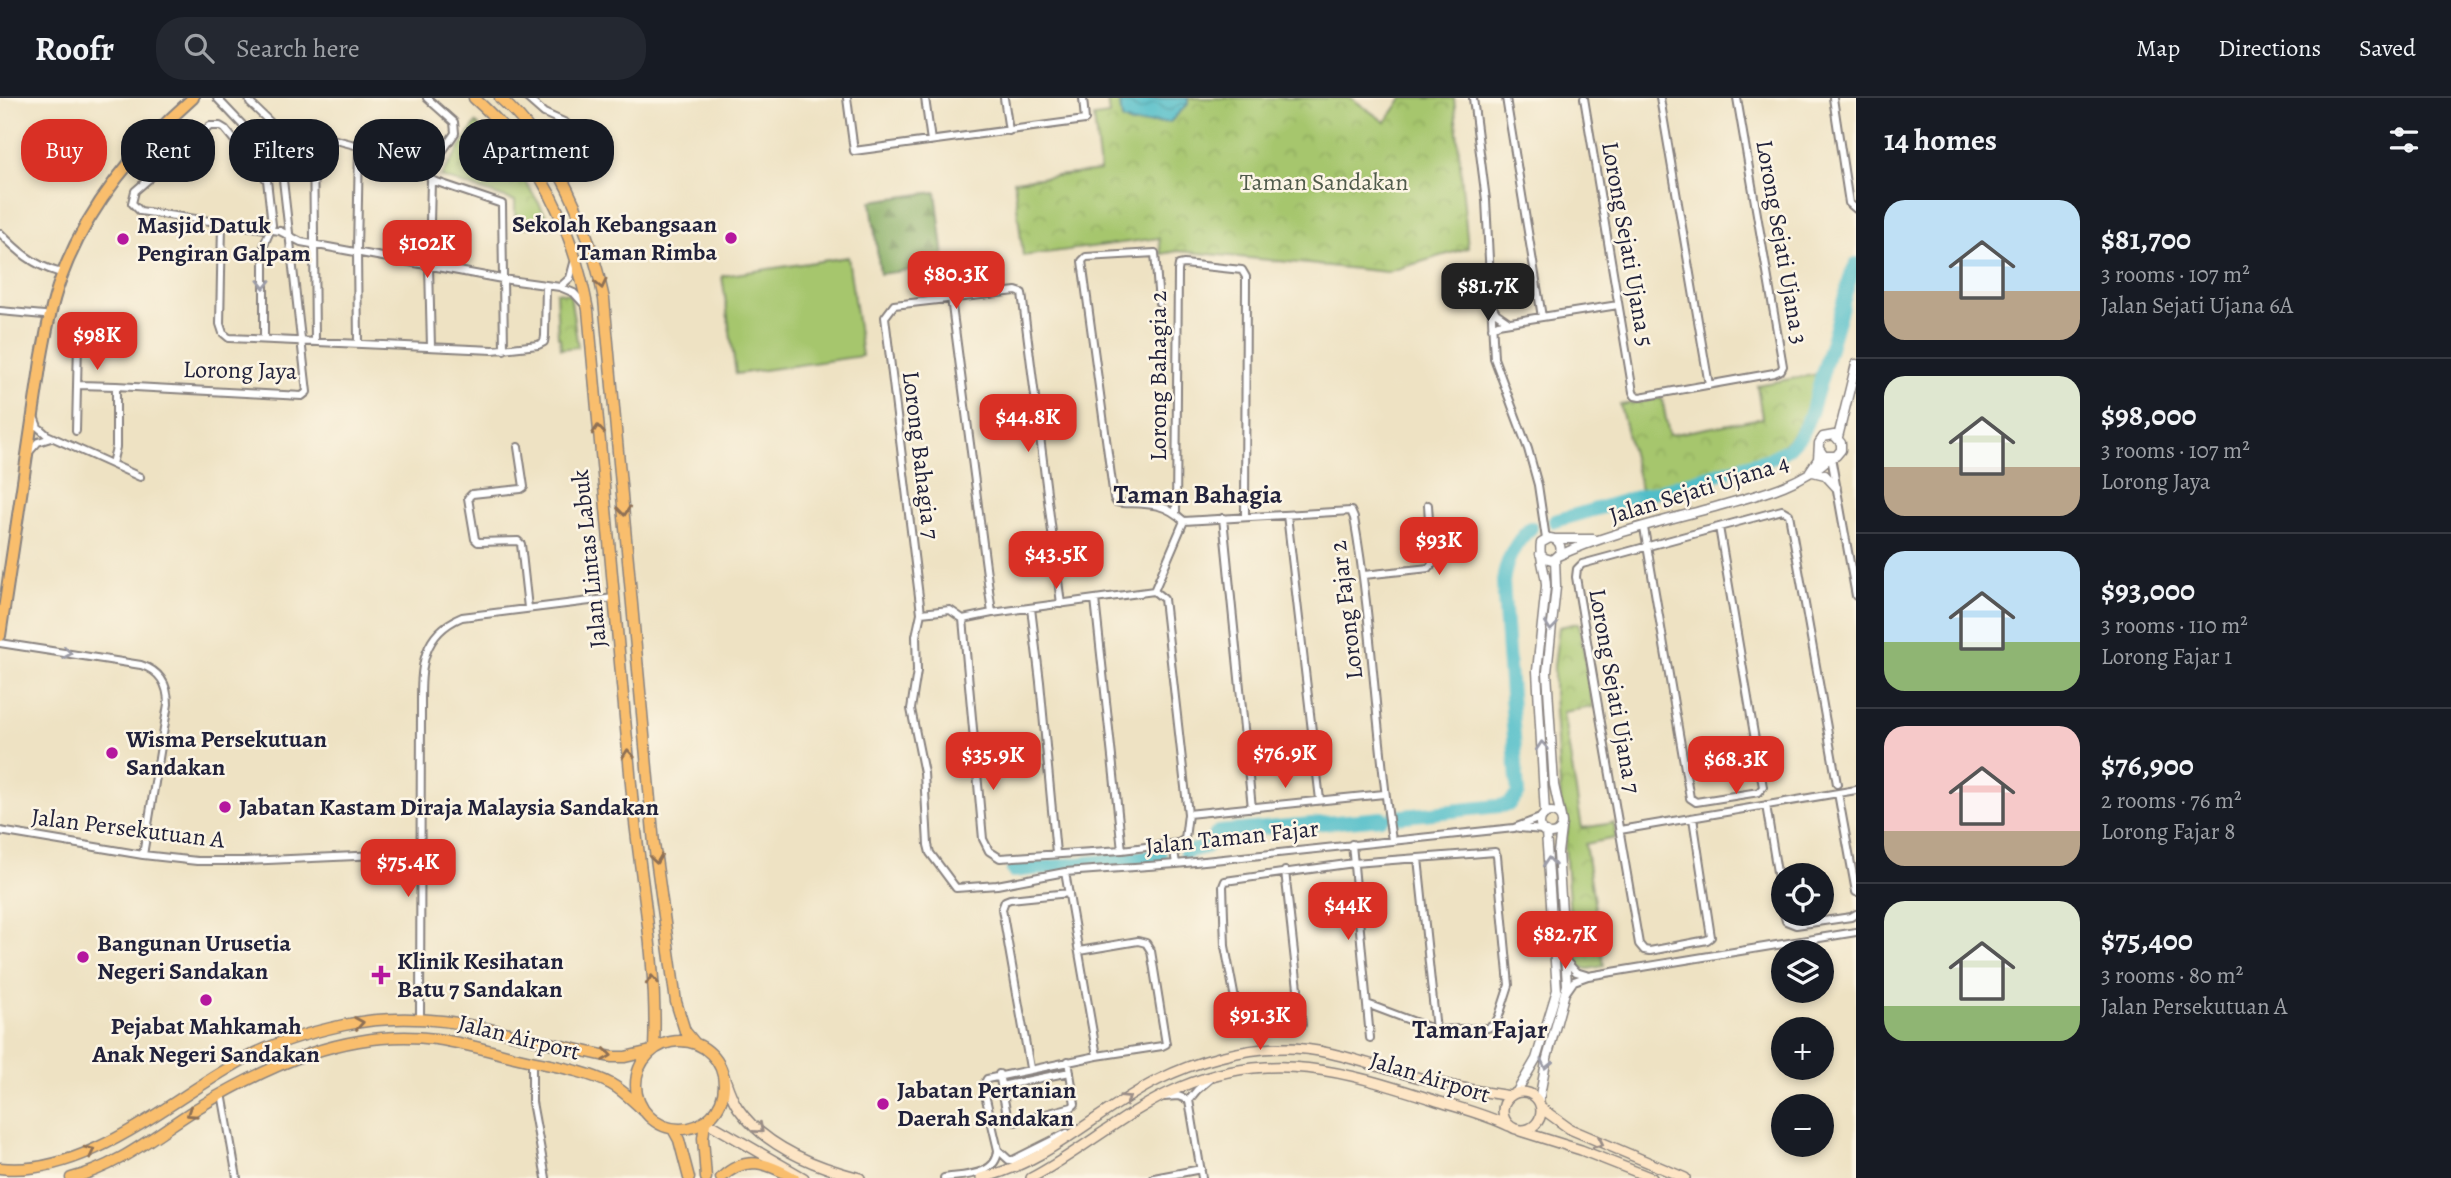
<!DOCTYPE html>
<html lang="en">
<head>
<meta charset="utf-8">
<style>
  body { margin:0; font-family:Alegreya,serif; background:#242831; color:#f1f3f6; height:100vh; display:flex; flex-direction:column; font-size:26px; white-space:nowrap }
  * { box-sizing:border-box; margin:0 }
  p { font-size:23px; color:#9ea1a6 }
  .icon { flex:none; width:38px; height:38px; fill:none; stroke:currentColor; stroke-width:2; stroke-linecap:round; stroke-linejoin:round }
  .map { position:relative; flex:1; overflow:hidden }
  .side { display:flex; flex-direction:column; background:#171b24; width:595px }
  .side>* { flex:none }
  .top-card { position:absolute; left:21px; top:21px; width:665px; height:63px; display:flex; gap:14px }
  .controls { position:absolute; left:1771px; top:765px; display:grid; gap:14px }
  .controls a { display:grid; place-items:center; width:63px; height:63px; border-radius:50%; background:#171b24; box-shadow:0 4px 10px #0003; font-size:35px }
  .price { position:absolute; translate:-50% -60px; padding:0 16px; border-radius:14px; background:#d93025; color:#fff; font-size:23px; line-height:46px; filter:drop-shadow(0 2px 4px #0008) }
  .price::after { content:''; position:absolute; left:50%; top:42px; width:21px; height:16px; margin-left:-10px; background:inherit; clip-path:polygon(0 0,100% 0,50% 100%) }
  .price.current { background:#222; color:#fff }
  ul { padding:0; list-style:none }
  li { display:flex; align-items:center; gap:21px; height:175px; padding:0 28px }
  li+li { border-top:2px solid #363941 }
  li span { display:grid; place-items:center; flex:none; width:196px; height:140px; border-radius:21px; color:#555 }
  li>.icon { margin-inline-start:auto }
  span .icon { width:84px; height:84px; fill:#fffc; stroke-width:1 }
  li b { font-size:30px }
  h2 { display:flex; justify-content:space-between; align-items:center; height:84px; padding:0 28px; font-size:30px }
  .tag { padding:0 24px; border-radius:28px; background:#171b24; box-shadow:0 4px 10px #0003; font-size:24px; line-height:63px }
  .tag.current { background:#d93025; color:#fff }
  header { display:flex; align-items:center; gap:42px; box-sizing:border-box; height:98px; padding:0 35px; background:#171b24; border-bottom:2px solid #363941 }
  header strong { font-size:33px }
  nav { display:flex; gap:38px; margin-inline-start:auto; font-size:24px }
  .search { width:490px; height:63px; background:#242831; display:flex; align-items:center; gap:18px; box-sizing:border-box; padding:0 24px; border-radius:28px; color:#9ea1a6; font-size:26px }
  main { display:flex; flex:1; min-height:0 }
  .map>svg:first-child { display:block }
</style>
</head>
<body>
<header>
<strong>Roofr</strong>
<div class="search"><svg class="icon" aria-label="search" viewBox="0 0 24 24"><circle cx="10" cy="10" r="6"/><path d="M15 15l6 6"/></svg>Search here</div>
<nav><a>Map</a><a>Directions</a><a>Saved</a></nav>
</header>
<main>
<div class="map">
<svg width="1856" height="1080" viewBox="0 0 1856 1080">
  <defs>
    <pattern id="forest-firs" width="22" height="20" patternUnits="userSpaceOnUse" patternTransform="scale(1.75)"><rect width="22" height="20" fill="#84ab60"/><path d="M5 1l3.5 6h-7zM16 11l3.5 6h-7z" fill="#6c8b50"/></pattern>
    <pattern id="park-crowns" width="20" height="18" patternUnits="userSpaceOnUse" patternTransform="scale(1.75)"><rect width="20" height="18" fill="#a6c66d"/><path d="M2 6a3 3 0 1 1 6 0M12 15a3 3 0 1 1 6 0" fill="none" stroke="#8faa5f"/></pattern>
    <pattern id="water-waves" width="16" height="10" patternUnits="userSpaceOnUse" patternTransform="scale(1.75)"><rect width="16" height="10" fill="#51bec9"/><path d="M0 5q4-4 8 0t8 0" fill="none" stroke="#439aa4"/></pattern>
  </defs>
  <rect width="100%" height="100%" fill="#fcf5e5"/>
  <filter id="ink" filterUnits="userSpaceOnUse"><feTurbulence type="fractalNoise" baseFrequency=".0143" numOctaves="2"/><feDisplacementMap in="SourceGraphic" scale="14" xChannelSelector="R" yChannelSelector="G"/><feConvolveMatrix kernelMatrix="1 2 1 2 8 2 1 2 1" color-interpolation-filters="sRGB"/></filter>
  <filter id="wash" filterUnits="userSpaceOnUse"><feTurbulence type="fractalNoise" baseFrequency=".00686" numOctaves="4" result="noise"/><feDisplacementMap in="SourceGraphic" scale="28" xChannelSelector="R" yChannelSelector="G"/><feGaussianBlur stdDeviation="1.57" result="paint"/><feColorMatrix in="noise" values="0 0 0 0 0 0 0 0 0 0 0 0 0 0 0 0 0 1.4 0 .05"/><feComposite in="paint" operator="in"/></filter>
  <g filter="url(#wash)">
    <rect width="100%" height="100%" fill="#eee2c3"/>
    <path fill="#a6c66d" stroke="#647454" stroke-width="2" d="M848,159L862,258L736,276L722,178Z"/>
    <path fill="url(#forest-firs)" stroke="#53664e" stroke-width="2" d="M936,94L945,168L880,176L871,103Z"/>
    <path fill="url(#park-crowns)" stroke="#647454" stroke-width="2" d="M1107,0H1351L1385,24L1403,0H1454L1468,150L1387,174L1178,153L1161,156L1159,140L1023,158L1014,83L1100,73L1094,19L1109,17Z
      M476,25C507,55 532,90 552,129H515V103L441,79Z
      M556,194L570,196L578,249L561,251L560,240L558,239Z
      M1818,276C1806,313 1802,339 1766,358L1641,392L1620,307L1662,300L1669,337L1762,320L1757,287Z
      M1579,525L1593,609L1563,614L1582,730L1614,725L1616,740L1585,746L1604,868L1588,871L1577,868L1573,860L1565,748L1569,725L1561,705L1554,597V568L1559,529Z"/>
    <path fill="url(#water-waves)" stroke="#3a7082" stroke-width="2" d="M1119,0H1188V6L1170,24L1131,26L1122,21Z"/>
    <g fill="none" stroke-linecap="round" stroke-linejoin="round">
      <path stroke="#51bec9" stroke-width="14" d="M1555,423L1769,361L1788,351L1801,337L1811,315L1851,177L1856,166
        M1395,719L1508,707L1518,696L1503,484C1506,462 1515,444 1531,430
        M1186,754L1206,749L1218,734L1382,720
        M1013,773L1160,757"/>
    </g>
  </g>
  <g filter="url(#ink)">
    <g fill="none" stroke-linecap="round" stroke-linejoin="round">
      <g stroke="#88827f" stroke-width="10">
        <path id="minor" d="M249,0L250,5L271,25
          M527,0L544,15L566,25
          M847,0L854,53L1085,22L1083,0
          M925,0L931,43
          M1004,0L1009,33
          M1473,0L1486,102L1494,260L1528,351L1538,387L1546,441
          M1506,0L1542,219
          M1584,0L1633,294L1635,298L1640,299L1774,275L1781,272L1783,268L1737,0
          M1660,0L1709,287
          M1833,0L1849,105L1856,111
          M313,36L315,244
          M255,39L271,25L416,63L427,70
          M427,70L431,82L429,168L431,249
          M427,70L435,64L455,35L454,24L427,0
          M431,82L502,106L504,252
          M222,126L220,226L223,235L229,240L493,252L538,247L544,244L545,238L546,187
          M0,135C18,153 33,167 58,174
          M560,189L570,180L574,165
          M951,200L992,515
          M1159,205L1155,155L1086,159L1082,163L1114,400L1116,404L1122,405C1148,406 1164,404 1184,423L1351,413L1354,420C1373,527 1375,635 1392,742
          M1491,206L1496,215L1509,224
          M0,213L44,217
          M1492,230L1498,226L1618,207
          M264,241V148C266,141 270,134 272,127L267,82L225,31L220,28H210L135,93L132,105L140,113L280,133L301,144L502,181L560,189L574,195L585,207
          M358,246L357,154L359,48
          M78,287L116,288
          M35,321L38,329L47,337L140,379
          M76,333L78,244
          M518,349L524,389L521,391L472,396L468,400L475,441L478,444L518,443L521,446L528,510
          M29,354L38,344L51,340
          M1831,359L1856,498
          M112,366L116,349V288L302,298L307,294L282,73L269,55L217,0
          M1176,415L1178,173L1179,167L1184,166L1242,172L1246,179L1245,418
          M1287,417L1320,702
          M1223,420L1252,710
          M1644,430L1690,700L1696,704L1759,694L1763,689L1719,429
          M1364,477L1429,470L1432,466L1428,407
          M1154,493L1184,423
          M1095,501L1122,752
          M1061,506L1022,195L1016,193L894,207L885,219L921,515L916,538L917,573L911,611L924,675L928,747L930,755L956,790L997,787L1065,774L1176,766L1514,730L1543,719
          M1031,510L1040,584L1056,755
          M921,515L950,512L963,521L983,741L989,753L1000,760L1122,752L1178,745L1185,741L1188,716L1164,501L1154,493
          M963,521L992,515L1154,493
          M0,545L141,567C160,573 168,586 168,606L143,757
          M1838,695L1856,794
          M1766,707L1783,811
          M1188,716L1384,696
          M1693,720L1711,839L1707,842L1650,853L1644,852L1639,846L1576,479L1577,471L1582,466L1782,412L1789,416L1837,686
          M1519,730L1543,732
          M1620,732L1856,692
          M0,733L143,757L197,763H244L422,755
          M1173,746L1176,766
          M1352,746L1370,940
          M1418,760L1436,932
          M1285,773L1302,927
          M1065,774L1097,958
          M1784,816L1786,823L1796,827L1851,819L1856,816
          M1566,863L1576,874L1586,877
          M1567,893L1574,883L1588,878L1856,834
          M1234,896L1225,848L1223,788L1225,783L1354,765L1495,754L1497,758L1509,887L1499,918L1495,926L1488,930L1436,932L1367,906
          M420,920L421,607C421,570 421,536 462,519L614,500
          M532,964V1004L546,1080
          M1030,970L1002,811L1005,803L1010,801L1069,795
          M999,976L1008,1022L1015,1024L1072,1009L1075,1006L1068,963
          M1001,988L1070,974
          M222,995L237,1080
          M1164,999L1178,998L1189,1002
          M1189,1002L1202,1080
          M1189,1002L1197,992L1210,981
          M998,1052L983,988L987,981L1097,958L1162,948L1166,946L1151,853L1146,845L1138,843L1079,853
          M944,1080C964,1077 997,1078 998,1052L1009,1062H1013L1067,1035
          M1154,1080L1201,1071"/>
      </g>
      <g stroke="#88827f" stroke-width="11">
        <path id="tertiary" d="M1838,339L1856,266
          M1810,373L1818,361L1819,345L1823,339L1834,337L1841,345V352L1836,358H1824L1820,352
          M1813,374L1825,377L1836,389
          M1554,441H1593
          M1540,456L1545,460L1552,462L1560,455C1562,447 1558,441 1550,440L1541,445C1538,458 1546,474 1546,488L1537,573L1545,716
          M1558,458C1609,434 1674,421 1729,405C1766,395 1801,386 1831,359
          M1555,460L1556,489L1547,574L1554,687L1561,719
          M1540 725a11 11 0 1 1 22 0a11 11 0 1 1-22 0Z
          M1516,995L1536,961L1557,892L1546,734
          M1539,1003L1546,964L1567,887L1558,755L1561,730"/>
      </g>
      <g stroke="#88827f" stroke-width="12">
        <path id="secondary" d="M723,975C727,986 731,1000 738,1010C765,1049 816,1069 860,1080
          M1503 1013a19 19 0 1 1 38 0a19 19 0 1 1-38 0Z
          M1541,1010L1570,1031L1685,1080
          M707,1024L804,1080
          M1520,1033L1581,1052L1652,1080
          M981,1080C1048,1065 1098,1012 1158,982C1196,963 1243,950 1286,950C1327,950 1367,966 1405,976C1440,986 1475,993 1510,998
          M1031,1080C1082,1053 1127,1012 1181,989C1271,950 1346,974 1434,1002C1459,1010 1485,1016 1509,1028"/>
      </g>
      <g stroke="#88827f" stroke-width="13">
        <path id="primary" d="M474,0C540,58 572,128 588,212C602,374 616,536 632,697C640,781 658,866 654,950
          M500,0C557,51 589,127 604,201L654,746L676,904L685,933L694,944
          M636 987a44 44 0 1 1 88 0a44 44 0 1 1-88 0Z
          M705,1025L703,1040L706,1080
          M673,1031L679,1042L689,1080
          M0,1070C88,1080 174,998 248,959C278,943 312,934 344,927C440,906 520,942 612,959H625L651,953
          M71,1080C118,1069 156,1036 196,1011C268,967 349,930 436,941C463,945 488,952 514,959C545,967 583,971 611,986C624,993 634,1004 644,1013
          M721,1080C746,1056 767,1065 794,1080"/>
      </g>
      <g stroke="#88827f" stroke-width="14">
        <path id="trunk" d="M0,538L41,263C46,235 51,207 61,180C87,109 136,50 193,0"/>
      </g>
      <use href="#minor" stroke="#fff" stroke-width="6"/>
      <use href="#tertiary" stroke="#fff" stroke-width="8"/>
      <use href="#secondary" stroke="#fde5c5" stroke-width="9"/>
      <use href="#primary" stroke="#f9be6d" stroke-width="10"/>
      <use href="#trunk" stroke="#f9be6d" stroke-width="10"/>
    </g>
    <defs><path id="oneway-chevron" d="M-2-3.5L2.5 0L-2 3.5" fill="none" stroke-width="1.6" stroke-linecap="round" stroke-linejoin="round" transform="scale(1.75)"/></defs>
    <g stroke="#9c9ca7">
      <use href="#oneway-chevron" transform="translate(264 186) rotate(90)"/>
      <use href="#oneway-chevron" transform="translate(1551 528) rotate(96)"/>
      <use href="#oneway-chevron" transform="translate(67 555) rotate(9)"/>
      <use href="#oneway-chevron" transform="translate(1542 648) rotate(-94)"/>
      <use href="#oneway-chevron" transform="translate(1549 764) rotate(-95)"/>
      <use href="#oneway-chevron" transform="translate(1546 966) rotate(103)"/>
    </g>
    <g stroke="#8e7054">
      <use href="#oneway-chevron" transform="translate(601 186) rotate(78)"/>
      <use href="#oneway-chevron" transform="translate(598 332) rotate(-95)"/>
      <use href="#oneway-chevron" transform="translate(624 413) rotate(84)"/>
      <use href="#oneway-chevron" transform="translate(628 656) rotate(-94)"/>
      <use href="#oneway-chevron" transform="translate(656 761) rotate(82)"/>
      <use href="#oneway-chevron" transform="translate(652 882) rotate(-94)"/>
      <use href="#oneway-chevron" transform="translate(359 925) rotate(-9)"/>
      <use href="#oneway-chevron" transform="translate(607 957) rotate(8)"/>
      <use href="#oneway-chevron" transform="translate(191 1015) rotate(147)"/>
      <use href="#oneway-chevron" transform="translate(90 1053) rotate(-27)"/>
    </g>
    <g stroke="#9a8d87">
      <use href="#oneway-chevron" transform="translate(1126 1001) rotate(-32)"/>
      <use href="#oneway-chevron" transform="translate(759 1031) rotate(41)"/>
      <use href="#oneway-chevron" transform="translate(1599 1045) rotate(25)"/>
    </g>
  </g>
  <g fill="#b5179e" stroke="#fcf5e5" stroke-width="2.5">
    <circle cx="731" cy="140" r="7"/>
    <circle cx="123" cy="141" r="7"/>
    <circle cx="112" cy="655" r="7"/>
    <circle cx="225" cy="709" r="7"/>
    <circle cx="83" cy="859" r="7"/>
    <path d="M377.5 866.5h7v7h7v7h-7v7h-7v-7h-7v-7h7z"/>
    <circle cx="206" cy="902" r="7"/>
    <circle cx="883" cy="1006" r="7"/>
  </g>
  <g text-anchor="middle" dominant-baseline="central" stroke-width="5" stroke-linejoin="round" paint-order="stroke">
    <g font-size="24" fill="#505b4c" stroke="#fcf5e5">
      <text x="1324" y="84">Taman Sandakan</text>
    </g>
    <g font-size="24" font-weight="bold" fill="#22223b" stroke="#fcf5e5" text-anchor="start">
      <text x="717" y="126" text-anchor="end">Sekolah Kebangsaan<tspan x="717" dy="28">Taman Rimba</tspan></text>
      <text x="137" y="127">Masjid Datuk<tspan x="137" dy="28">Pengiran Galpam</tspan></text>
      <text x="126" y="641">Wisma Persekutuan<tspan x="126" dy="28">Sandakan</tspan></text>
      <text x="239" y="709">Jabatan Kastam Diraja Malaysia Sandakan</text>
      <text x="97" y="845">Bangunan Urusetia<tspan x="97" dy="28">Negeri Sandakan</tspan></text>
      <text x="397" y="863">Klinik Kesihatan<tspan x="397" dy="28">Batu 7 Sandakan</tspan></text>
      <text x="206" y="928" text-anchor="middle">Pejabat Mahkamah<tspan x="206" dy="28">Anak Negeri Sandakan</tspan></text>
      <text x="897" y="992">Jabatan Pertanian<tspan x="897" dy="28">Daerah Sandakan</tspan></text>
    </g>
    <g font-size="24" fill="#22223b" stroke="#fcf5e5">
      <text transform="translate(1782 144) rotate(80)">Lorong Sejati Ujana 3</text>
      <text transform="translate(1628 146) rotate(80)">Lorong Sejati Ujana 5</text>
      <text transform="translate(240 272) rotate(1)">Lorong Jaya</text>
      <text transform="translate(1158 278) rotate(-90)">Lorong Bahagia 2</text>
      <text transform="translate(921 357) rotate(83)">Lorong Bahagia 7</text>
      <text transform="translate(1699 391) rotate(-17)">Jalan Sejati Ujana 4</text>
      <text transform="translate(589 461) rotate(-96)">Jalan Lintas Labuk</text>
      <text transform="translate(1346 512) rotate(-97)">Lorong Fajar 2</text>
      <text transform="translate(1615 593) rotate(80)">Lorong Sejati Ujana 7</text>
      <text transform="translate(128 730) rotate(7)">Jalan Persekutuan A</text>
      <text transform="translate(1232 739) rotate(-6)">Jalan Taman Fajar</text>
      <text transform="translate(519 939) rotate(14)">Jalan Airport</text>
      <text transform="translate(1430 979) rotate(17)">Jalan Airport</text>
    </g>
    <g font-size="26" font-weight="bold" fill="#22223b" stroke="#fcf5e5">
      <text x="1198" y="396">Taman Bahagia</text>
      <text x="1480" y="931">Taman Fajar</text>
    </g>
  </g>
</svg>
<div class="controls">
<a><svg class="icon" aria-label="locate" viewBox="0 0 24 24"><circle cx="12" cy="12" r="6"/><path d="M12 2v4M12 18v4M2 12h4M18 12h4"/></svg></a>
<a><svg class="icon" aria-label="layers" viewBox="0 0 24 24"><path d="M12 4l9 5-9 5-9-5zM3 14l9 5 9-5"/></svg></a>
<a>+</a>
<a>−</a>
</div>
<b class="price" style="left:427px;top:182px">$102K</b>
<b class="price" style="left:956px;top:213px">$80.3K</b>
<b class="price current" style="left:1488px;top:225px">$81.7K</b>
<b class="price" style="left:97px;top:274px">$98K</b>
<b class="price" style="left:1028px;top:356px">$44.8K</b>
<b class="price" style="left:1439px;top:479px">$93K</b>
<b class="price" style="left:1056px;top:493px">$43.5K</b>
<b class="price" style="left:1285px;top:692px">$76.9K</b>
<b class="price" style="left:993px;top:694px">$35.9K</b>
<b class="price" style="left:1736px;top:698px">$68.3K</b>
<b class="price" style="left:408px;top:801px">$75.4K</b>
<b class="price" style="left:1348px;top:844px">$44K</b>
<b class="price" style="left:1565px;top:873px">$82.7K</b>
<b class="price" style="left:1260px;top:954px">$91.3K</b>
<div class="top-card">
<a class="tag current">Buy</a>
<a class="tag">Rent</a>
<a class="tag">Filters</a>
<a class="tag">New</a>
<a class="tag">Apartment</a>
</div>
</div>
<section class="side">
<h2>14 homes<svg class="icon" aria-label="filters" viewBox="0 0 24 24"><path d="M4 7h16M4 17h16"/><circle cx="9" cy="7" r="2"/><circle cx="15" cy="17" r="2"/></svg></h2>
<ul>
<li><span style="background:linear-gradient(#bfe0f5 65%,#b9a48a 0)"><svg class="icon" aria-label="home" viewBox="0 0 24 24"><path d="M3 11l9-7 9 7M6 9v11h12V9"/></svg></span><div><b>$81,700</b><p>3 rooms · 107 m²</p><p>Jalan Sejati Ujana 6A</p></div></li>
<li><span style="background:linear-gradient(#dfe7d0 65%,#b9a48a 0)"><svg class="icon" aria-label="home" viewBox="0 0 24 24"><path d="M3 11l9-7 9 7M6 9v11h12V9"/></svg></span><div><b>$98,000</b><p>3 rooms · 107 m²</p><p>Lorong Jaya</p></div></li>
<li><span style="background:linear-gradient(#bfe0f5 65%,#8fb573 0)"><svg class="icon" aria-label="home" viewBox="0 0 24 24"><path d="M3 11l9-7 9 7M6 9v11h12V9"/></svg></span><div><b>$93,000</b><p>3 rooms · 110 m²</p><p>Lorong Fajar 1</p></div></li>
<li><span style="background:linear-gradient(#f6c9c9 75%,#b9a48a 0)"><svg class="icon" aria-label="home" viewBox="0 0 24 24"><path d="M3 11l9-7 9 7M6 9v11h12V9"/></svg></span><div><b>$76,900</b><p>2 rooms · 76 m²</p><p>Lorong Fajar 8</p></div></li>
<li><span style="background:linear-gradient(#dfe7d0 75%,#8fb573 0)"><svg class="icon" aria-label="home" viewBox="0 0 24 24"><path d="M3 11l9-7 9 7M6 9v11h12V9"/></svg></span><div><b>$75,400</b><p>3 rooms · 80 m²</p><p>Jalan Persekutuan A</p></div></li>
</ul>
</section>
</main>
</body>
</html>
